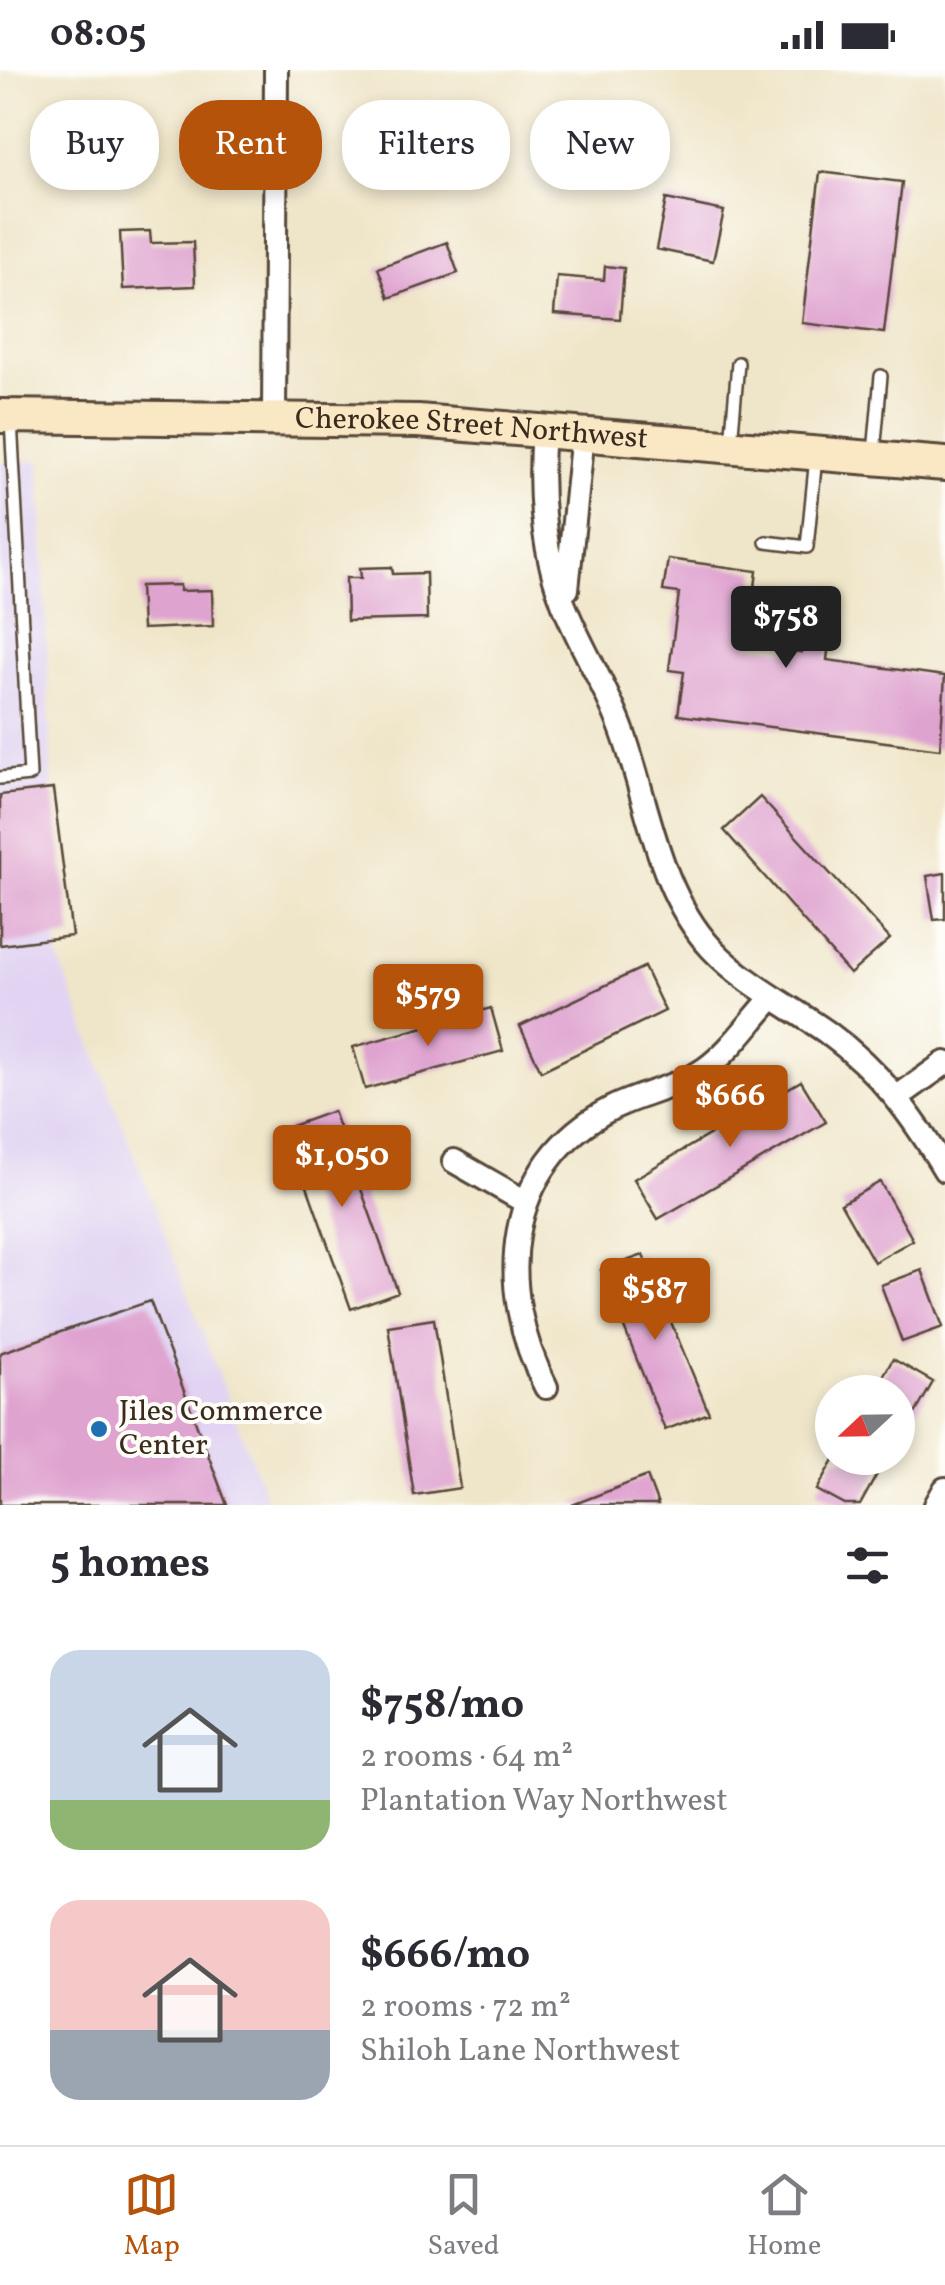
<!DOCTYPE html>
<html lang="en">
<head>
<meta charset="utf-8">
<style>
  body { margin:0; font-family:Vollkorn,serif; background:#f2f2f3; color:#2b2b33; height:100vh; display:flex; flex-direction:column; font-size:38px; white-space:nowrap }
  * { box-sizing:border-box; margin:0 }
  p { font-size:32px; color:#7c7c81 }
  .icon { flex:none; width:55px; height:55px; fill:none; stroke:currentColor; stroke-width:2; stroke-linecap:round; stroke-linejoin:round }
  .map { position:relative; height:1435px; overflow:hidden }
  .drawer { display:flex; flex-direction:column; background:#fff; flex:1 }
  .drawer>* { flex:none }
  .top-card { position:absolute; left:30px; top:30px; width:885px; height:90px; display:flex; gap:20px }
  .needle { width:65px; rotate:248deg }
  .fabs { position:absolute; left:815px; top:1305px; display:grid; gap:20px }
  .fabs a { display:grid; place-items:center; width:100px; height:100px; border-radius:50%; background:#fff; box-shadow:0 5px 15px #0003; font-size:50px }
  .price { position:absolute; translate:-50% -85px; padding:0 22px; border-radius:10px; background:#b45309; color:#fff; font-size:32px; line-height:65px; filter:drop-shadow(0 2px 5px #0008) }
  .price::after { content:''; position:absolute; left:50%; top:60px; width:30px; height:22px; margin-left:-15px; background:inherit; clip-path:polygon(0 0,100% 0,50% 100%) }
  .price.on { background:#222; color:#fff }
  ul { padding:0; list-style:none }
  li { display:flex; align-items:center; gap:30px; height:250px; padding:0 50px }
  li span { display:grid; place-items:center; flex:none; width:280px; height:200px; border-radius:30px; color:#555 }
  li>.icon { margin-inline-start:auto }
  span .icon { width:120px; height:120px; fill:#fffc; stroke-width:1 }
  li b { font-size:42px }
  h2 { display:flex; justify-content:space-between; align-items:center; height:120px; padding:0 50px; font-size:42px }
  .chip { padding:0 35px; border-radius:40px; background:#fff; box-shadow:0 5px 15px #0003; font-size:35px; line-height:90px }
  .chip.on { background:#b45309; color:#fff }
  .status { display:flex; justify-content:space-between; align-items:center; height:70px; padding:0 50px; background:#fff; direction:ltr }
  .status svg { height:28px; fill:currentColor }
  .dock { display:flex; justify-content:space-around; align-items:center; height:140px; border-top:2px solid #e1e1e2; background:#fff; font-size:28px; color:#7c7c81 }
  .dock a { display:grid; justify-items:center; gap:5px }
  .dock .on { color:#b45309 }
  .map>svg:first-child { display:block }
</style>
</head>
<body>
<div class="status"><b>08:05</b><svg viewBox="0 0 49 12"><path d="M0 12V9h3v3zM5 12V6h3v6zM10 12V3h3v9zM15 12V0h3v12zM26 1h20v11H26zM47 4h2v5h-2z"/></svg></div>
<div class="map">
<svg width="945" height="1435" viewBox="0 0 945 1435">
  <rect width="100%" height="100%" fill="#fdfcf7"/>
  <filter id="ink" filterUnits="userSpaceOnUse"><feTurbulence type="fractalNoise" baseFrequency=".01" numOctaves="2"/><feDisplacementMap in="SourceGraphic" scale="20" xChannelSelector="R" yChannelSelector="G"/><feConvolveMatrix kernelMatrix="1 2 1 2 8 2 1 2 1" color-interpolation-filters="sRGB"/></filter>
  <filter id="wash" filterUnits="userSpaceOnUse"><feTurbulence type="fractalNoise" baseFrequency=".0048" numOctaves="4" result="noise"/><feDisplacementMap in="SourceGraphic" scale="40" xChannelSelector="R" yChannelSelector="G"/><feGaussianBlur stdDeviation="2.25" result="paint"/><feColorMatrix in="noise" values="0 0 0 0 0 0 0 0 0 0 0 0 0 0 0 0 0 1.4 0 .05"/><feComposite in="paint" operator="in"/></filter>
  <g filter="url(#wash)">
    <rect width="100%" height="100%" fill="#efe5c8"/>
    <path fill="#e1d4f3" d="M40,390L58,887L269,1435H0V392Z"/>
    <g id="blocks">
      <path fill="#dfa3d0" d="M408,37L461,38L460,96H452V109L406,107Z
        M820,102L902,112L884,263L802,253Z
        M666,129L724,141L713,191L656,179Z
        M150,161L151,173L193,172L195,216L123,219L120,162Z
        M447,172L458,203L389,228L378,198Z
        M605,196L624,198L620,249L554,244L557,206L604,210Z
        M668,489L757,501L748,575L801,582L804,562L830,565L827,590L945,606L940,679L678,645L684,602L669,600L679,523L663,521Z
        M392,497L393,504L426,503L427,549L347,551L346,508H361L360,498Z
        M180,515V521L212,520L213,556L142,559L140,516Z
        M53,719L72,866L0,875V725Z
        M760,727L890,869L850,904L724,760Z
        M945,803V849L934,850L927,806Z
        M644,897L665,941L541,1001L520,956Z
        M491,938L503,981L365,1019L353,977Z
        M801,1011L826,1052L658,1149L634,1109Z
        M333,1041L398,1222L351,1239L286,1058Z
        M880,1112L913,1170L874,1192L841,1134Z
        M643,1185L709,1343L665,1360L601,1200Z
        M922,1200L943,1257L902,1272L881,1215Z
        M150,1231L227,1435H0V1283Z
        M434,1249L460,1418L414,1425L388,1256Z
        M893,1289L933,1312L898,1374V1322H874Z
        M835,1388H863L881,1397L860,1435H845L817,1420Z
        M647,1406L658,1435H572Z"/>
    </g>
  </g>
  <g filter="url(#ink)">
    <use href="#blocks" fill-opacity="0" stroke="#564638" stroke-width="2.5"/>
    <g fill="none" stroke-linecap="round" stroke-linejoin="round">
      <g stroke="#564638" stroke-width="16">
        <path id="service" d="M731,374L738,293
          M874,383L881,306
          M766,472L807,477L816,387
          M0,708L30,705L11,350"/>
      </g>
      <g stroke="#564638" stroke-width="28">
        <path id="minor" d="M274,349L276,0
          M543,361C538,422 543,490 569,547C586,586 609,623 623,663C649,736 658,821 712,879C744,913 790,936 828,963C880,1001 912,1045 945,1100
          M567,519L583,364
          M899,1026L945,993
          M454,1091L524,1131
          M546,1317C495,1219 502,1094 612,1038C642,1023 677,1018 705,999C731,981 751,950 773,927
          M936,1435L945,1419"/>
      </g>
      <g stroke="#564638" stroke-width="38">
        <g id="secondary">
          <path id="s1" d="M0,346L418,351L945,394"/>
        </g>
      </g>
      <use href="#service" stroke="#fff" stroke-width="11"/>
      <use href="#minor" stroke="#fff" stroke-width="22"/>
      <use href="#secondary" stroke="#fae7c3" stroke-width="32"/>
    </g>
  </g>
  <circle fill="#1f6fb2" stroke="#fdfcf7" stroke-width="4" cx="99" cy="1359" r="10"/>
  <g text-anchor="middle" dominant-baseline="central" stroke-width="8" stroke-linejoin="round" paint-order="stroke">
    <g font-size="30" fill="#3b2a1e" stroke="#fdfcf7">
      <text stroke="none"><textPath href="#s1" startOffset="472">Cherokee Street Northwest</textPath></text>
    </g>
    <g font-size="30" fill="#3b2a1e" stroke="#fdfcf7" text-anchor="start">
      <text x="119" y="1342">Jiles Commerce<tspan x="119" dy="34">Center</tspan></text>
    </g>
  </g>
</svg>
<div class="fabs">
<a><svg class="needle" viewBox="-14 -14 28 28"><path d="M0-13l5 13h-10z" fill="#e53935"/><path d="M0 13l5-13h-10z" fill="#7c7c81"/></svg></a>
</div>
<b class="price on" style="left:786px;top:601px">$758</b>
<b class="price" style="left:428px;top:979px">$579</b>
<b class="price" style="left:730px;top:1080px">$666</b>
<b class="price" style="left:342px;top:1140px">$1,050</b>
<b class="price" style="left:655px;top:1273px">$587</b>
<div class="top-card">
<a class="chip">Buy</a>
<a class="chip on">Rent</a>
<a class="chip">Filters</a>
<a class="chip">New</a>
</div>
</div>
<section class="drawer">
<h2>5 homes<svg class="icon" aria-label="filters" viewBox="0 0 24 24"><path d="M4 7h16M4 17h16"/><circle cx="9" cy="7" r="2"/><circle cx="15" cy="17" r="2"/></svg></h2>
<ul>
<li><span style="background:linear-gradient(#c9d6e8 75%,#8fb573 0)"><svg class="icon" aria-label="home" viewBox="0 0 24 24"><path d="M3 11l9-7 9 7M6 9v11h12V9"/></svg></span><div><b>$758/mo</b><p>2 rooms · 64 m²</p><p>Plantation Way Northwest</p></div></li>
<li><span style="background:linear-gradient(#f6c9c9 65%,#9aa5b1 0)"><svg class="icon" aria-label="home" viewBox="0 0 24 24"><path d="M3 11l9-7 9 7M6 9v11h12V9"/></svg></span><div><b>$666/mo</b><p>2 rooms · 72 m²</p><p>Shiloh Lane Northwest</p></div></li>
</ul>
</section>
<nav class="dock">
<a class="on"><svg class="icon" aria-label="map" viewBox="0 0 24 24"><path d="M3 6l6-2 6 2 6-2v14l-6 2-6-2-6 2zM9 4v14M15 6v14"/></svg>Map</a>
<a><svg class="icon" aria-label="saved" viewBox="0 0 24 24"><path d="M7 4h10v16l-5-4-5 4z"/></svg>Saved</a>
<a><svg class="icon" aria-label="home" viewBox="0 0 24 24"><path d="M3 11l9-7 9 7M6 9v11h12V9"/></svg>Home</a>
</nav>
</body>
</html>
